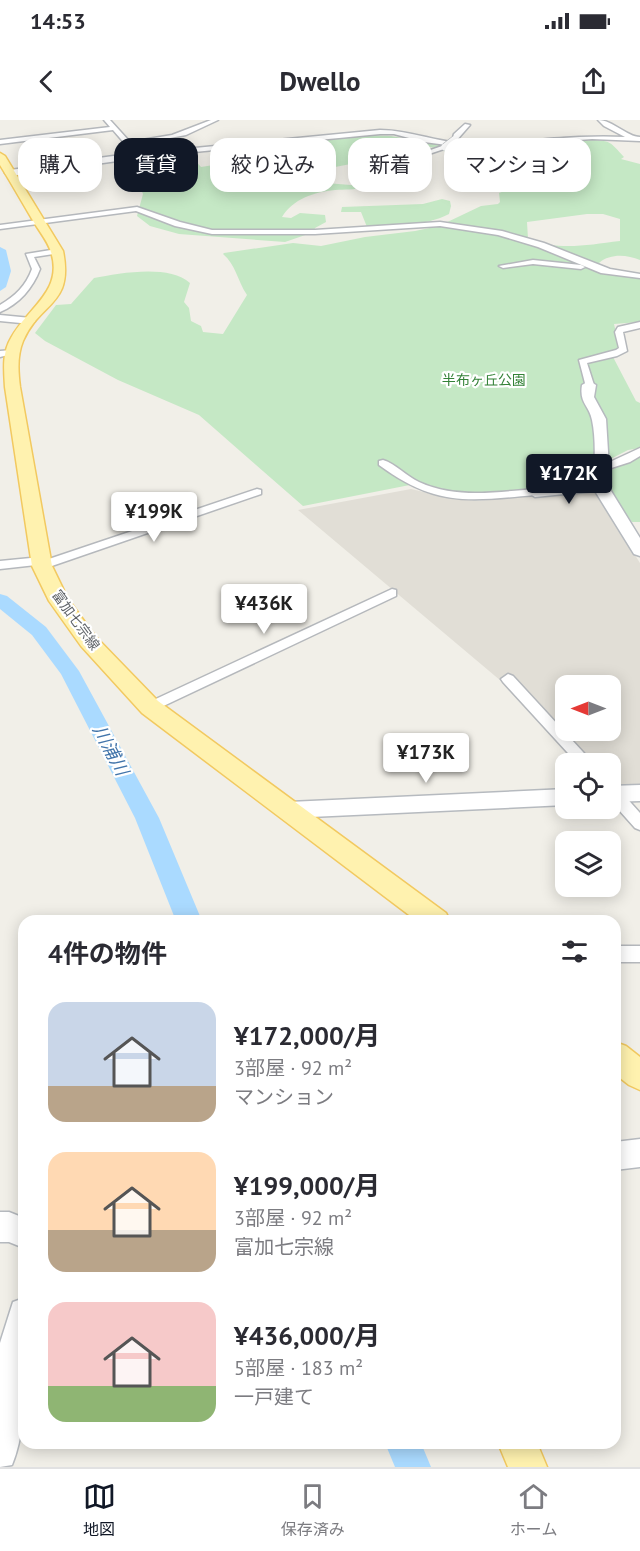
<!DOCTYPE html>
<html lang="ja">
<head>
<meta charset="utf-8">
<style>
  body { margin:0; font-family:"PT Sans","Noto Sans JP",sans-serif; background:#f7f7f7; color:#2b2b33; height:100vh; display:flex; flex-direction:column; font-size:22px; white-space:nowrap }
  * { box-sizing:border-box; margin:0 }
  p { font-size:20px; color:#7c7c81 }
  .icon { flex:none; width:33px; height:33px; fill:none; stroke:currentColor; stroke-width:2; stroke-linecap:round; stroke-linejoin:round }
  .map { position:relative; flex:1; overflow:hidden }
  .drawer { position:absolute; left:18px; top:795px; width:603px; height:534px; display:flex; flex-direction:column; background:#fff; border-radius:18px; box-shadow:0 3px 15px #0003 }
  .drawer>* { flex:none }
  .banner { position:absolute; left:18px; top:18px; width:604px; height:54px; display:flex; gap:12px }
  .needle { width:39px; rotate:270deg }
  .fabs { position:absolute; left:555px; top:555px; display:grid; gap:12px }
  .fabs a { display:grid; place-items:center; width:66px; height:66px; border-radius:12px; background:#fff; box-shadow:0 3px 15px #0003; font-size:30px }
  .price { position:absolute; translate:-50% -51px; padding:0 14px; border-radius:6px; background:#fff; color:#222; font-size:20px; line-height:39px; filter:drop-shadow(0 2px 3px #0008) }
  .price::after { content:''; position:absolute; left:50%; top:36px; width:18px; height:14px; margin-left:-9px; background:inherit; clip-path:polygon(0 0,100% 0,50% 100%) }
  .price.on { background:#111827; color:#fff }
  ul { padding:0; list-style:none }
  li { display:flex; align-items:center; gap:18px; height:150px; padding:0 30px }
  li span { display:grid; place-items:center; flex:none; width:168px; height:120px; border-radius:18px; color:#555 }
  li>.icon { margin-inline-start:auto }
  span .icon { width:72px; height:72px; fill:#fffc; stroke-width:1 }
  li b { font-size:26px }
  h2 { display:flex; justify-content:space-between; align-items:center; height:72px; padding:0 30px; font-size:26px }
  .chip { padding:0 21px; border-radius:18px; background:#fff; box-shadow:0 3px 15px #0003; font-size:21px; line-height:54px }
  .chip.on { background:#111827; color:#fff }
  .status { display:flex; justify-content:space-between; align-items:center; height:42px; padding:0 30px; background:#fff; direction:ltr }
  .status svg { height:16px; fill:currentColor }
  header { display:flex; justify-content:space-between; align-items:center; height:78px; padding:0 30px; background:#fff; font-size:27px; font-weight:600 }
  .tabs { display:flex; justify-content:space-around; align-items:center; height:84px; border-top:2px solid #e1e1e2; background:#fff; font-size:16px; color:#7c7c81 }
  .tabs a { display:grid; justify-items:center; gap:3px }
  .tabs .on { color:#111827 }
  .map>svg:first-child { display:block }
</style>
</head>
<body>
<div class="status"><b>14:53</b><svg viewBox="0 0 49 12"><path d="M0 12V9h3v3zM5 12V6h3v6zM10 12V3h3v9zM15 12V0h3v12zM26 1h20v11H26zM47 4h2v5h-2z"/></svg></div>
<header><svg class="icon" aria-label="back" viewBox="0 0 24 24"><path d="M15 5l-7 7 7 7"/></svg>Dwello<svg class="icon" aria-label="share" viewBox="0 0 24 24"><path d="M12 15V3M7 8l5-5 5 5M5 13v7h14v-7"/></svg></header>
<div class="map">
<svg width="640" height="1347" viewBox="0 0 640 1347">
  <rect width="100%" height="100%" fill="#f1efe8"/>
  <path fill="#e1ded6" fill-rule="evenodd" d="M411,369L453,379L479,381L593,369L640,443V668L617,669L611,662L610,644L594,643L513,556L501,561L298,390ZM566,566H610V610H566Z"/>
  <path fill="#c5e8c5" fill-rule="evenodd" d="M391,16L440,25L437,28L394,23L388,25L383,31L361,42L330,48L324,53L323,60L326,63L363,66C355,71 345,69 335,70C314,72 293,79 282,97L291,98L300,93L325,95L326,102L315,108L314,112L285,122L179,114L150,106L137,96L143,74L136,58L138,53L147,45L152,35C174,33 186,28 201,47L220,44L216,38L210,36L211,34C239,21 289,28 319,34L328,32L313,27C319,14 376,15 391,16Z
    M589,20C611,20 610,22 624,37L621,39L640,44V140C627,135 611,133 599,143L602,149L640,155V202L614,204L619,226L613,237L636,281L640,283V328L628,330L595,347L593,362L486,373L456,372L420,363L303,386L199,295L118,260L45,221L35,213L56,185L71,184L94,158C120,153 169,144 190,163L184,182L189,188L191,201L201,206L203,212L223,214L247,175C237,160 236,145 223,134L224,133L293,123L321,126L365,117L415,111L439,106L481,86L498,84L500,82L499,73L533,61L493,55C482,30 466,33 442,31L450,26L482,27ZM587,94H603L620,99V121C586,125 560,131 528,119L527,102Z
    M429,47L430,53L416,64L377,68L371,66L372,62L402,56L418,49Z
    M442,79L450,81L451,86L449,94C424,107 394,105 367,107L361,92H341L342,87L423,84Z
    M640,336V402H632L607,368L609,351Z"/>
  <g fill="none" stroke-linecap="round" stroke-linejoin="round">
    <path fill="#aadaff" fill-rule="evenodd" d="M0,127L6,130L11,151L6,167L0,171Z
      M0,474L7,476L46,507L79,551L159,698L202,801H176L135,698L61,554L32,515L0,489Z
      M385,1323H421L431,1347H395Z"/>
    <g stroke="#b5b8bc" stroke-width="3">
      <path id="street" d="M104,0H110L130,22L172,15L211,0H218L186,15L133,25L144,33L380,10C411,10 441,24 472,24C523,23 574,14 625,17L604,6L598,0C613,0 627,17 640,17V21L592,19L470,28L424,22L394,14H380L143,37L126,25L113,10L0,24V20L110,7Z
        M465,4L470,5L456,21H452L454,14Z
        M445,25L447,28L426,35L418,41L413,40L422,33Z
        M137,87L180,102L212,110H315L440,102L502,111L544,123L610,149L640,154V158L601,153L538,127L498,115L440,106L315,114H212L175,106L136,91L0,109V105Z
        M57,129H60V133L34,137L40,149C33,168 19,184 0,192V185C15,176 26,166 32,149L26,134Z
        M533,140L581,145L585,147L581,149L533,144L503,148L499,146Z
        M0,195L31,198L35,201L31,204L0,201Z
        M640,202V208L623,212L627,231L617,236L587,243L594,265L586,267L579,240L616,230L619,228L615,212L618,207Z
        M0,231L12,230L16,233L0,237Z
        M640,328V336L630,342L602,351L597,348Z
        M383,340C396,344 406,356 419,362C456,379 496,372 535,369L540,372L535,375C468,381 436,387 379,345V341Z
        M257,369L261,370V374L46,448L42,449L36,445L0,449V441L41,437L46,440Z
        M392,469L396,470V476L155,590L150,592L143,587L145,584Z
        M508,554L513,556L594,644H578L503,562L501,559Z
        M610,663L615,665L640,693V710L635,708L610,680Z
        M615,826H640V842H615Z"/>
    </g>
    <g stroke="#b6babf" stroke-width="3">
      <path id="secondary" d="M143,32L147,35L146,37L10,56L5,53L10,50Z
        M589,261L596,265L594,277L606,299L609,348L608,366L640,418V436L634,434L595,371L535,377L527,372L535,367L593,362C595,343 596,319 592,300C589,285 579,283 582,265Z
        M640,665V681L610,682V666Z
        M566,669V685L289,698L281,696L278,690L281,684L289,682Z
        M640,1019V1047L615,1050V1022Z
        M0,1092H9L24,1098V1128L9,1122H0Z
        M24,1178C24,1227 31,1299 12,1345L0,1347V1223L13,1182Z"/>
    </g>
    <g stroke="#f2c960" stroke-width="3">
      <path id="primary" d="M0,33L5,36L63,131C74,186 40,181 23,221C17,236 18,251 20,267L52,446L68,479L95,516L158,581L446,793L450,801H417L142,593L81,526L49,481L32,446L5,267C4,250 2,233 11,218C27,188 64,171 51,132C48,122 40,112 35,104C23,84 12,64 0,45Z
        M615,922L626,926L640,937V970L629,965L615,954Z
        M498,1323H537L547,1347H508Z"/>
    </g>
    <use href="#street" fill="#fff" fill-rule="evenodd"/>
    <use href="#secondary" fill="#fff" fill-rule="evenodd"/>
    <use href="#primary" fill="#fff2af" fill-rule="evenodd"/>
    <g stroke="#b5b8bc" stroke-width="8" stroke-linecap="butt">
      <path id="street-bridge" d="M445,27L454,20"/>
    </g>
    <use href="#street-bridge" stroke="#fff" stroke-width="7"/>
  </g>
  <g text-anchor="middle" dominant-baseline="central" stroke-width="4.5" stroke-linejoin="round" paint-order="stroke">
    <g font-size="14" fill="#348238" stroke="#fff">
      <text x="484" y="260">半布ヶ丘公園</text>
    </g>
    <g font-size="14" fill="#5f6368" stroke="#fff">
      <text transform="translate(76 500) rotate(54)">富加七宗線</text>
    </g>
    <g font-size="18" font-style="italic" fill="#4174aa" stroke="#fff">
      <text transform="translate(111 630) rotate(62)">川浦川</text>
    </g>
  </g>
</svg>
<div class="fabs">
<a><svg class="needle" viewBox="-14 -14 28 28"><path d="M0-13l5 13h-10z" fill="#e53935"/><path d="M0 13l5-13h-10z" fill="#7c7c81"/></svg></a>
<a><svg class="icon" aria-label="locate" viewBox="0 0 24 24"><circle cx="12" cy="12" r="6"/><path d="M12 2v4M12 18v4M2 12h4M18 12h4"/></svg></a>
<a><svg class="icon" aria-label="layers" viewBox="0 0 24 24"><path d="M12 4l9 5-9 5-9-5zM3 14l9 5 9-5"/></svg></a>
</div>
<b class="price on" style="left:569px;top:385px">¥172K</b>
<b class="price" style="left:154px;top:423px">¥199K</b>
<b class="price" style="left:264px;top:515px">¥436K</b>
<b class="price" style="left:426px;top:664px">¥173K</b>
<div class="banner">
<a class="chip">購入</a>
<a class="chip on">賃貸</a>
<a class="chip">絞り込み</a>
<a class="chip">新着</a>
<a class="chip">マンション</a>
</div>
<section class="drawer">
<h2>4件の物件<svg class="icon" aria-label="filters" viewBox="0 0 24 24"><path d="M4 7h16M4 17h16"/><circle cx="9" cy="7" r="2"/><circle cx="15" cy="17" r="2"/></svg></h2>
<ul>
<li><span style="background:linear-gradient(#c9d6e8 70%,#b9a48a 0)"><svg class="icon" aria-label="home" viewBox="0 0 24 24"><path d="M3 11l9-7 9 7M6 9v11h12V9"/></svg></span><div><b>¥172,000/月</b><p>3部屋 · 92 m²</p><p>マンション</p></div></li>
<li><span style="background:linear-gradient(#ffd9b3 65%,#b9a48a 0)"><svg class="icon" aria-label="home" viewBox="0 0 24 24"><path d="M3 11l9-7 9 7M6 9v11h12V9"/></svg></span><div><b>¥199,000/月</b><p>3部屋 · 92 m²</p><p>富加七宗線</p></div></li>
<li><span style="background:linear-gradient(#f6c9c9 70%,#8fb573 0)"><svg class="icon" aria-label="home" viewBox="0 0 24 24"><path d="M3 11l9-7 9 7M6 9v11h12V9"/></svg></span><div><b>¥436,000/月</b><p>5部屋 · 183 m²</p><p>一戸建て</p></div></li>
</ul>
</section>
</div>
<nav class="tabs">
<a class="on"><svg class="icon" aria-label="map" viewBox="0 0 24 24"><path d="M3 6l6-2 6 2 6-2v14l-6 2-6-2-6 2zM9 4v14M15 6v14"/></svg>地図</a>
<a><svg class="icon" aria-label="saved" viewBox="0 0 24 24"><path d="M7 4h10v16l-5-4-5 4z"/></svg>保存済み</a>
<a><svg class="icon" aria-label="home" viewBox="0 0 24 24"><path d="M3 11l9-7 9 7M6 9v11h12V9"/></svg>ホーム</a>
</nav>
</body>
</html>
